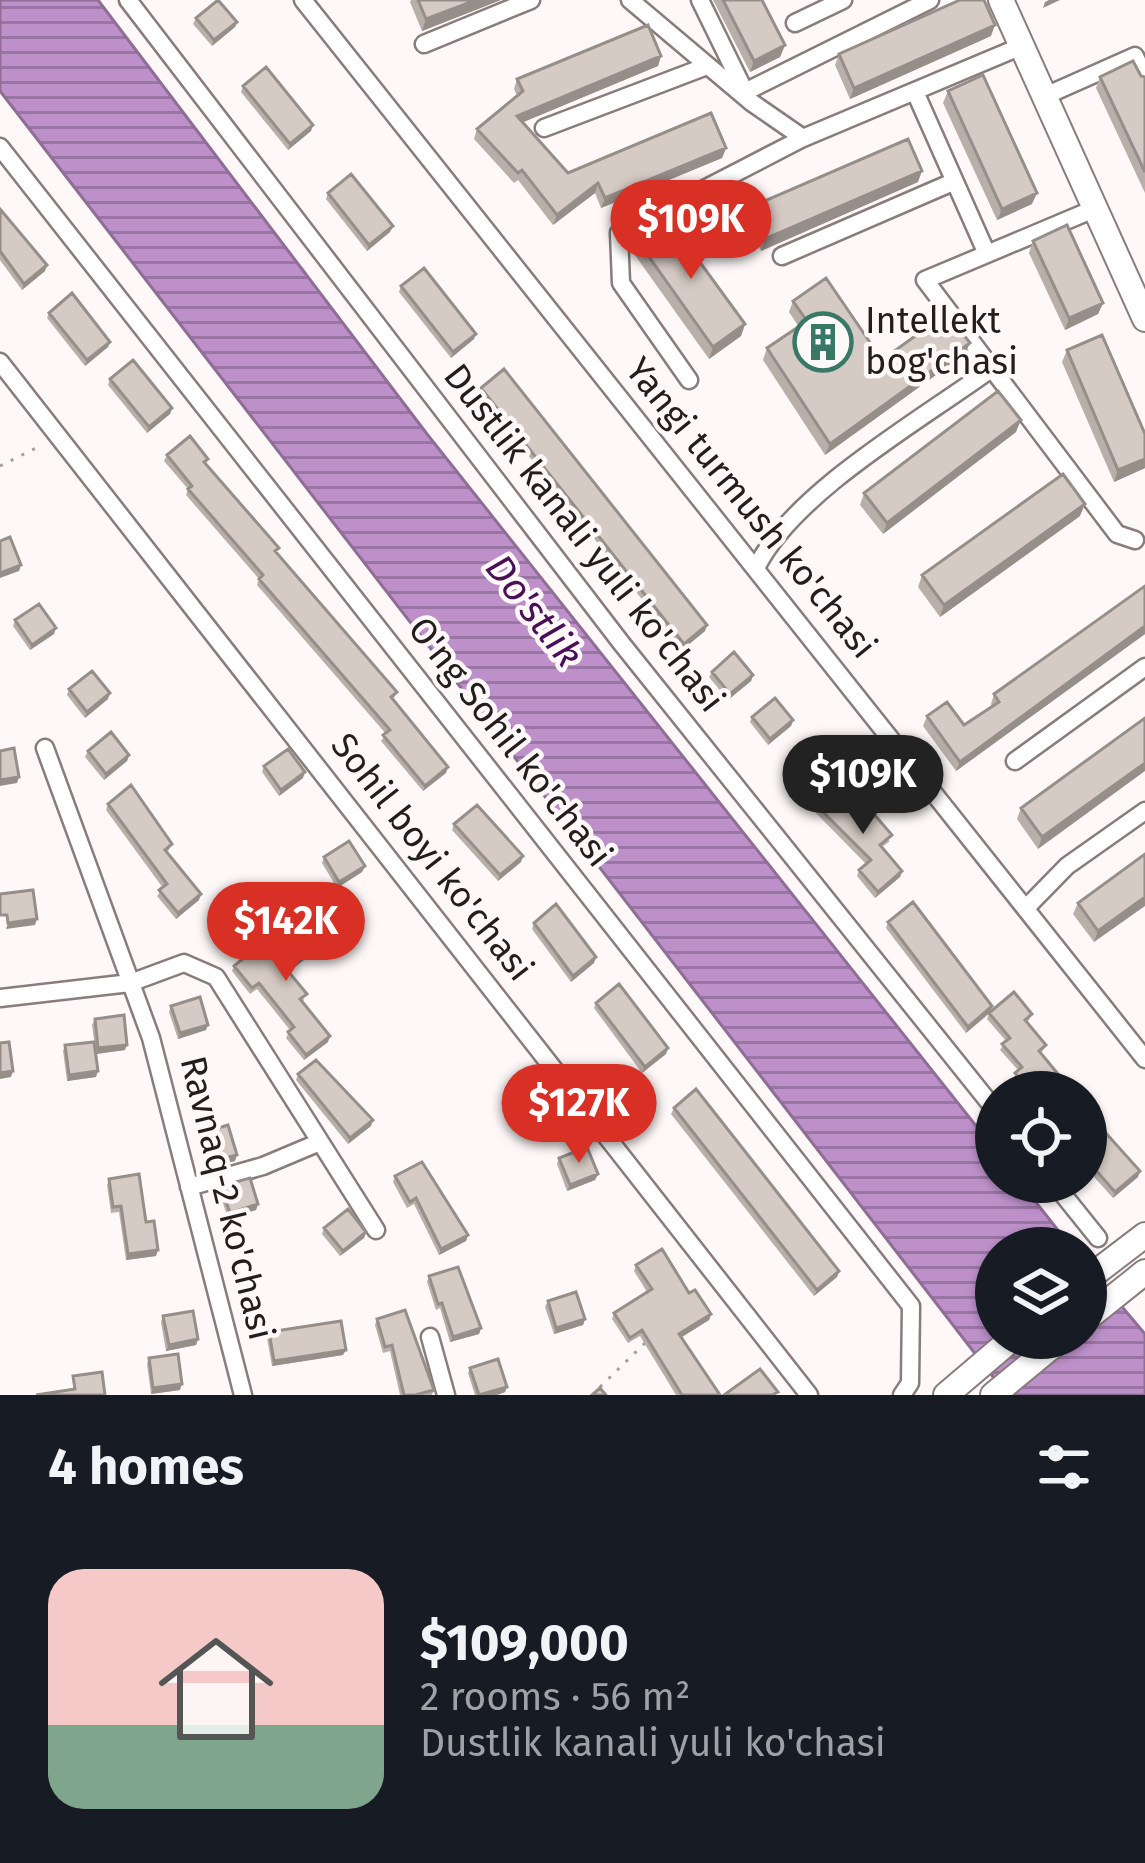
<!DOCTYPE html>
<html lang="en">
<head>
<meta charset="utf-8">
<style>
  body { margin:0; font-family:"Fira Sans",sans-serif; background:#242831; color:#f1f3f6; height:100vh; display:flex; flex-direction:column; font-size:45px; white-space:nowrap }
  * { box-sizing:border-box; margin:0 }
  p { font-size:39px; color:#9ea1a6 }
  .icon { flex:none; width:66px; height:66px; fill:none; stroke:currentColor; stroke-width:2; stroke-linecap:round; stroke-linejoin:round }
  .map { position:relative; height:1395px; overflow:hidden }
  .panel { display:flex; flex-direction:column; background:#171b24; flex:1 }
  .panel>* { flex:none }
  .tools { position:absolute; left:975px; top:1071px; display:grid; gap:24px }
  .tools a { display:grid; place-items:center; width:132px; height:132px; border-radius:50%; background:#171b24; box-shadow:0 3px 9px #0004; font-size:60px }
  .price { position:absolute; translate:-50% -102px; padding:0 27px; border-radius:42px; background:#d93025; color:#fff; font-size:39px; line-height:78px; filter:drop-shadow(0 3px 6px #0008) }
  .price::after { content:''; position:absolute; left:50%; top:72px; width:36px; height:27px; margin-left:-18px; background:inherit; clip-path:polygon(0 0,100% 0,50% 100%) }
  .price.active { background:#222; color:#fff }
  ul { padding:0; list-style:none }
  li { display:flex; align-items:center; gap:36px; height:300px; padding:0 48px }
  li span { display:grid; place-items:center; flex:none; width:336px; height:240px; border-radius:36px; color:#555 }
  li>.icon { margin-inline-start:auto }
  span .icon { width:144px; height:144px; fill:#fffc; stroke-width:1 }
  li b { font-size:51px }
  h2 { display:flex; justify-content:space-between; align-items:center; height:144px; padding:0 48px; font-size:51px }
  .map>svg:first-child { display:block }
</style>
</head>
<body>
<div class="map">
<svg width="1145" height="1395" viewBox="0 0 1145 1395">
  <defs>
    <pattern id="water-rules" width="6" height="5" patternUnits="userSpaceOnUse" patternTransform="scale(3)"><rect width="6" height="5" fill="#bd90ca"/><path d="M0 2.5h6" fill="none" stroke="#9975a3"/></pattern>
  </defs>
  <rect width="100%" height="100%" fill="#fef8f8"/>
  <path fill="url(#water-rules)" stroke="#8f6e96" stroke-width="3" d="M0,0H98L427,434L996,1151V1182H1020L1072,1248H996V1338H1086V1264L1145,1334V1395H1007L0,91Z"/>
  <g fill="none" stroke-linecap="round" stroke-linejoin="round">
    <g stroke="#897c7c" stroke-width="21">
      <path id="street" d="M128,0L622,644L996,1111
        M303,0L1145,1059
        M630,0L751,102L803,138
        M700,0L747,96
        M795,23L843,0
        M424,44L531,0
        M745,92L930,0
        M916,94L987,254
        M1045,96L1135,56L1145,78
        M544,128L707,66
        M0,147L911,1306L910,1383L902,1395
        M1094,209L925,280L1117,534L1135,540
        M782,256L953,182
        M0,362L809,1395
        M689,380L621,283L619,233L803,138L1022,46
        M757,566C795,492 919,421 988,371
        M45,748L151,1038L243,1395
        M1015,761L1145,667
        M1026,908L1067,866L1145,811
        M0,998L130,983L184,963L216,977L376,1230
        M1053,1182L1098,1238
        M189,1187L263,1166L320,1142
        M430,1337L446,1395"/>
    </g>
    <g stroke="#897c7c" stroke-width="28">
      <path id="secondary" d="M1001,0L1145,319
        M1086,1280L1145,1235
        M1086,1319L1145,1272
        M946,1395L1013,1338
        M993,1395L1062,1338"/>
    </g>
    <path stroke="#a49e9e" stroke-width="3" stroke-dasharray="3 9" stroke-linecap="butt" d="M0,466L40,446
      M600,1387L645,1343"/>
    <use href="#street" stroke="#fff" stroke-width="16"/>
    <use href="#secondary" stroke="#fff" stroke-width="24"/>
  </g>
  <path fill="#b8afa9" d="M411,0H501L422,31L410,2Z
    M713,0H762L785,45L780,57L750,72Z
    M196,18L237,22L235,27L212,46L193,24Z
    M991,36L850,99L835,65L839,54Z
    M661,56L658,66L523,122L568,173L726,148L722,158L601,208L595,193L553,225L518,180L514,183L474,139L477,129L517,96L514,89L517,79Z
    M1141,76L1145,77V193L1096,88L1100,77Z
    M243,86L311,131L288,150L241,92Z
    M948,91L1032,204L997,220L943,103Z
    M918,182L761,251L747,219L751,207Z
    M328,193L390,232L367,251L326,199Z
    M0,209L45,271L22,290L0,260Z
    M637,240L745,324L741,336L709,359L632,251Z
    M1033,241L1103,303L1098,314L1065,330L1029,253Z
    M401,286L474,339L451,358L399,292Z
    M793,301L882,360L965,354L825,455L763,360L767,348L799,327L789,312Z
    M49,313L110,342L108,347L85,366L47,318Z
    M1067,350L1145,434V468L1114,482L1062,362Z
    M110,379L172,408L170,414L147,433L108,385Z
    M481,388L705,631L682,650L479,393Z
    M1016,432L883,534L860,505L864,493Z
    M167,455L208,459L206,464L277,554L397,692L393,700L446,773L423,791L381,741L386,734L257,585L259,579L186,495L188,489L164,461Z
    M1080,516L940,617L918,587L922,575Z
    M1145,586V634L956,771L923,726L927,716L964,725L992,706L991,704L994,694Z
    M15,620L54,634L30,650L13,626Z
    M712,672L753,675L751,681L728,700L709,677Z
    M69,689L108,699L85,718L67,695Z
    M752,717L793,720L791,726L768,745L750,722Z
    M1145,718L1038,849L1017,819L1021,808Z
    M88,751L129,755L127,761L104,780L85,757Z
    M264,766L303,778L279,796L262,772Z
    M108,804L172,844L167,853L199,900L176,919L157,896L163,888L106,810Z
    M818,807L890,841L882,847L902,871L900,877L875,898L857,876L859,870L866,864L815,812Z
    M454,824L521,862L498,881L452,830Z
    M1145,854L1094,942L1073,914L1078,903Z
    M324,857L365,866L362,872L337,888L322,863Z
    M888,922L992,1006L990,1012L1032,1014L1027,1023L1046,1045L1041,1053L1058,1074L1057,1079L1069,1092H1025L1013,1079L1018,1070L1000,1050L1006,1041L987,1019L989,1014L966,1033L886,928Z
    M534,923L594,963L571,982L532,929Z
    M316,950L289,972L304,1000L302,1002L328,1042L304,1060L286,1038L290,1030L257,989L250,994L232,971L234,966L261,953Z
    M596,1003L666,1054L642,1073L594,1008Z
    M171,1006L206,1030L178,1039L169,1012Z
    M95,1019L125,1050L96,1054L92,1025Z
    M65,1045L96,1077L67,1081L63,1051Z
    M298,1074L371,1126L348,1144L296,1080Z
    M523,1094L561,1108L536,1124L520,1100Z
    M674,1108L839,1271L837,1277L814,1296L671,1114Z
    M1086,1111L1138,1177L1113,1198L1086,1168Z
    M199,1134L235,1161L206,1168L197,1140Z
    M559,1158L598,1174L595,1180L567,1191L557,1164Z
    M395,1176L468,1235L466,1241L439,1255L414,1204L407,1208L393,1182Z
    M109,1179L146,1222L156,1256L126,1260L119,1212L111,1213L107,1185Z
    M221,1186L258,1204L256,1210L228,1218L219,1192Z
    M324,1228L366,1232L364,1238L340,1256L322,1234Z
    M636,1265L689,1293L711,1314L709,1320L682,1337L720,1395H676L640,1336L628,1343L612,1319L614,1313L647,1292L634,1271Z
    M429,1276L481,1328L479,1334L450,1342L440,1308L436,1310L427,1282Z
    M548,1301L585,1319L583,1325L554,1334L545,1307Z
    M163,1316L198,1339L196,1345L166,1351L161,1322Z
    M377,1319L434,1390L432,1395H400L390,1351L383,1353L375,1325Z
    M269,1332L343,1355L272,1366L267,1338Z
    M149,1358L180,1390L151,1394L147,1364Z
    M470,1368L505,1392L497,1395H475L468,1373Z"/>
  <path fill="#968e89" d="M476,0H501L422,31L426,19Z
    M1049,0H1060L1043,8L1045,2Z
    M237,22L235,27L212,46L214,40Z
    M995,25L991,36L850,99L854,88Z
    M785,45L780,57L750,72L754,61Z
    M661,56L658,66L514,126L517,116Z
    M313,125L311,131L288,150L290,144Z
    M726,148L722,158L601,208L605,198Z
    M922,171L918,182L761,251L765,239Z
    M598,183L595,193L553,225L557,215Z
    M1037,193L1032,204L997,220L1002,209Z
    M393,226L390,232L367,251L369,245Z
    M47,265L45,271L22,290L24,284Z
    M1103,303L1098,314L1065,330L1069,318Z
    M745,324L741,336L709,359L713,347Z
    M476,334L474,339L451,358L453,352Z
    M110,342L108,347L85,366L87,360Z
    M970,343L965,354L825,455L830,444Z
    M172,408L170,414L147,433L149,427Z
    M1021,420L1016,432L883,534L887,523Z
    M1145,459V468L1114,482L1118,470Z
    M1085,504L1080,516L940,617L944,605Z
    M21,565L19,571L0,578V573Z
    M707,625L705,631L682,650L684,644Z
    M1145,626V634L956,771L960,762Z
    M56,628L54,634L30,650L32,645Z
    M753,675L751,681L728,700L730,694Z
    M110,693L108,699L85,718L87,712Z
    M793,720L791,726L768,745L770,739Z
    M129,755L127,761L104,780L106,774Z
    M1145,763V771L1038,849L1042,837Z
    M448,767L446,773L423,791L425,786Z
    M305,772L303,778L279,796L281,790Z
    M19,777L17,783L0,786V780Z
    M523,856L521,862L498,881L500,875Z
    M365,866L362,872L337,888L339,882Z
    M902,871L900,877L875,898L878,892Z
    M201,894L199,900L176,919L178,913Z
    M1145,897V906L1094,942L1098,931Z
    M37,919L35,925L6,929L8,923Z
    M318,945L316,950L284,976L287,970Z
    M596,957L594,963L571,982L573,976Z
    M992,1006L990,1012L966,1033L968,1027Z
    M208,1025L206,1030L178,1039L180,1033Z
    M330,1036L328,1042L304,1060L306,1055Z
    M127,1045L125,1050L96,1054L98,1048Z
    M668,1048L666,1054L642,1073L645,1067Z
    M13,1071L11,1077L0,1079V1073Z
    M98,1071L96,1077L67,1081L69,1075Z
    M563,1102L561,1108L536,1124L538,1118Z
    M373,1120L371,1126L348,1144L350,1138Z
    M237,1155L235,1161L206,1168L208,1162Z
    M1140,1171L1138,1177L1113,1198L1115,1192Z
    M598,1174L595,1180L567,1191L570,1185Z
    M258,1204L256,1210L228,1218L230,1213Z
    M366,1232L364,1238L340,1256L343,1251Z
    M468,1235L466,1241L439,1255L441,1249Z
    M158,1250L156,1256L126,1260L128,1254Z
    M839,1271L837,1277L814,1296L817,1290Z
    M711,1314L709,1320L677,1340L679,1334Z
    M585,1319L583,1325L554,1334L556,1328Z
    M481,1328L479,1334L450,1342L453,1337Z
    M198,1339L196,1345L166,1351L169,1345Z
    M346,1350L343,1355L272,1366L274,1361Z
    M182,1384L180,1390L151,1394L153,1388Z
    M507,1387L505,1392L497,1395H480Z"/>
  <path fill="#d6cbc4" stroke="#968e89" stroke-width="3" d="M218,0L237,22L214,40L196,18Z
    M418,0H476L426,19Z
    M723,0H762L785,45L754,61Z
    M960,0H984L995,25L854,88L839,54Z
    M648,25L661,56L517,116L568,173L711,113L726,148L605,198L598,183L557,215L522,170L518,173L477,129L523,91L517,79Z
    M1133,61L1141,76L1145,77V172L1100,77Z
    M266,67L313,125L290,144L243,86Z
    M983,75L1037,193L1002,209L948,91Z
    M908,139L922,171L765,239L751,207Z
    M351,174L393,226L369,245L328,193Z
    M0,209L47,265L24,284L0,251Z
    M667,217L745,324L713,347L637,240Z
    M1067,225L1103,303L1069,318L1033,241Z
    M424,268L476,334L453,352L401,286Z
    M826,278L882,360L947,313L970,343L830,444L767,348L807,321L793,301Z
    M72,293L110,342L87,360L49,313Z
    M1102,335L1145,434V459L1118,470L1067,350Z
    M133,360L172,408L149,427L110,379Z
    M504,369L707,625L684,644L481,388Z
    M998,391L1021,420L887,523L864,493Z
    M190,436L208,459L204,462L279,548L275,551L397,692L391,697L448,767L425,786L383,735L390,730L259,579L263,575L188,489L192,486L167,455Z
    M1063,474L1085,504L944,605L922,575Z
    M10,537L21,565L0,573V541Z
    M1145,586V626L960,762L927,716L947,702L964,725L999,702L994,694Z
    M39,604L56,628L32,645L15,620Z
    M734,652L753,675L730,694L712,672Z
    M92,671L110,693L87,712L69,689Z
    M775,698L793,720L770,739L752,717Z
    M1145,718V763L1042,837L1021,808Z
    M111,732L129,755L106,774L88,751Z
    M14,748L19,777L0,780V751Z
    M288,749L305,772L281,790L264,766Z
    M131,785L172,844L165,850L201,894L178,913L159,890L167,884L108,804Z
    M842,786L868,817L873,813L892,835L880,845L902,871L878,892L859,870L871,860L818,807Z
    M477,805L523,856L500,875L454,824Z
    M349,841L365,866L339,882L324,857Z
    M1145,854V897L1098,931L1078,903Z
    M33,890L37,919L8,923L7,915H0V894Z
    M913,902L992,1006L968,1027L888,922Z
    M556,904L596,957L573,976L534,923Z
    M299,922L318,945L287,970L307,994L300,999L330,1036L306,1055L288,1032L294,1027L259,983L252,988L234,966L257,947L261,953Z
    M619,984L668,1048L645,1067L596,1003Z
    M1014,992L1032,1014L1025,1020L1046,1045L1039,1051L1058,1074L1055,1077L1069,1092H1032L1015,1073L1022,1067L1002,1044L1010,1038L989,1013Z
    M200,997L208,1025L180,1033L171,1006Z
    M124,1015L127,1045L98,1048L95,1019Z
    M9,1042L13,1071L0,1073V1043Z
    M94,1042L98,1071L69,1075L65,1045Z
    M316,1060L373,1120L350,1138L298,1074Z
    M548,1078L563,1102L538,1118L523,1094Z
    M696,1089L839,1271L817,1290L674,1108Z
    M1086,1111L1140,1171L1115,1192L1086,1159Z
    M228,1125L237,1155L208,1162L199,1134Z
    M587,1147L598,1174L570,1185L559,1158Z
    M422,1162L468,1235L441,1249L416,1198L410,1202L395,1176Z
    M139,1174L146,1222L154,1221L158,1250L128,1254L121,1206L113,1207L109,1179Z
    M250,1178L258,1204L230,1213L221,1186Z
    M348,1209L366,1232L343,1251L324,1228Z
    M662,1249L689,1293L695,1290L711,1314L679,1334L720,1395H682L642,1330L630,1338L614,1313L652,1289L636,1265Z
    M458,1267L481,1328L453,1337L442,1303L438,1304L429,1276Z
    M576,1292L585,1319L556,1328L548,1301Z
    M405,1310L434,1390L415,1395H404L392,1345L385,1347L377,1319Z
    M193,1311L198,1339L169,1345L163,1316Z
    M341,1321L346,1350L274,1361L269,1332Z
    M178,1354L182,1384L153,1388L149,1358Z
    M498,1359L507,1387L479,1395L470,1368Z
    M760,1369L778,1392L772,1395H724Z
    M102,1372L105,1395H36L75,1389L73,1376Z
    M600,1388L606,1395H592Z"/>
  <defs>
    <g id="building-ring" transform="scale(3)"><circle r="9.5" fill="#fef8f8" stroke="#397867" stroke-width="1.5"/><path d="M-4-6H4V6H1V3H-1V6H-4ZM-2.5-4.3h1.7v1.8h-1.7ZM.8-4.3h1.7v1.8H.8ZM-2.5-1h1.7V.8h-1.7ZM.8-1h1.7V.8H.8Z" fill="#397867"/></g>
  </defs>
  <g fill-rule="evenodd">
    <use href="#building-ring" x="823" y="342"/>
  </g>
  <g text-anchor="middle" dominant-baseline="central" stroke-width="9" stroke-linejoin="round" paint-order="stroke">
    <g font-size="36" fill="#231e1e" stroke="#fef8f8" text-anchor="start">
      <text x="865" y="321">Intellekt<tspan x="865" dy="41">bog'chasi</tspan></text>
    </g>
    <g font-size="36" fill="#231e1e" stroke="#fef8f8">
      <text transform="translate(751 508) rotate(51)">Yangi turmush ko'chasi</text>
      <text transform="translate(584 538) rotate(52)">Dustlik kanali yuli ko'chasi</text>
      <text transform="translate(510 742) rotate(52)">O'ng Sohil ko'chasi</text>
      <text transform="translate(432 857) rotate(52)">Sohil boyi ko'chasi</text>
      <text transform="translate(227 1198) rotate(76)">Ravnaq-2 ko'chasi</text>
    </g>
    <g font-size="39" font-style="italic" fill="#481057" stroke="#fef8f8">
      <text transform="translate(534 611) rotate(52)">Do'stlik</text>
    </g>
  </g>
</svg>
<div class="tools">
<a><svg class="icon" aria-label="locate" viewBox="0 0 24 24"><circle cx="12" cy="12" r="6"/><path d="M12 2v4M12 18v4M2 12h4M18 12h4"/></svg></a>
<a><svg class="icon" aria-label="layers" viewBox="0 0 24 24"><path d="M12 4l9 5-9 5-9-5zM3 14l9 5 9-5"/></svg></a>
</div>
<b class="price" style="left:691px;top:282px">$109K</b>
<b class="price active" style="left:863px;top:837px">$109K</b>
<b class="price" style="left:286px;top:984px">$142K</b>
<b class="price" style="left:579px;top:1166px">$127K</b>
</div>
<section class="panel">
<h2>4 homes<svg class="icon" aria-label="filters" viewBox="0 0 24 24"><path d="M4 7h16M4 17h16"/><circle cx="9" cy="7" r="2"/><circle cx="15" cy="17" r="2"/></svg></h2>
<ul>
<li><span style="background:linear-gradient(#f6c9c9 65%,#7fa58c 0)"><svg class="icon" aria-label="home" viewBox="0 0 24 24"><path d="M3 11l9-7 9 7M6 9v11h12V9"/></svg></span><div><b>$109,000</b><p>2 rooms · 56 m²</p><p>Dustlik kanali yuli ko'chasi</p></div></li>
</ul>
</section>
</body>
</html>
